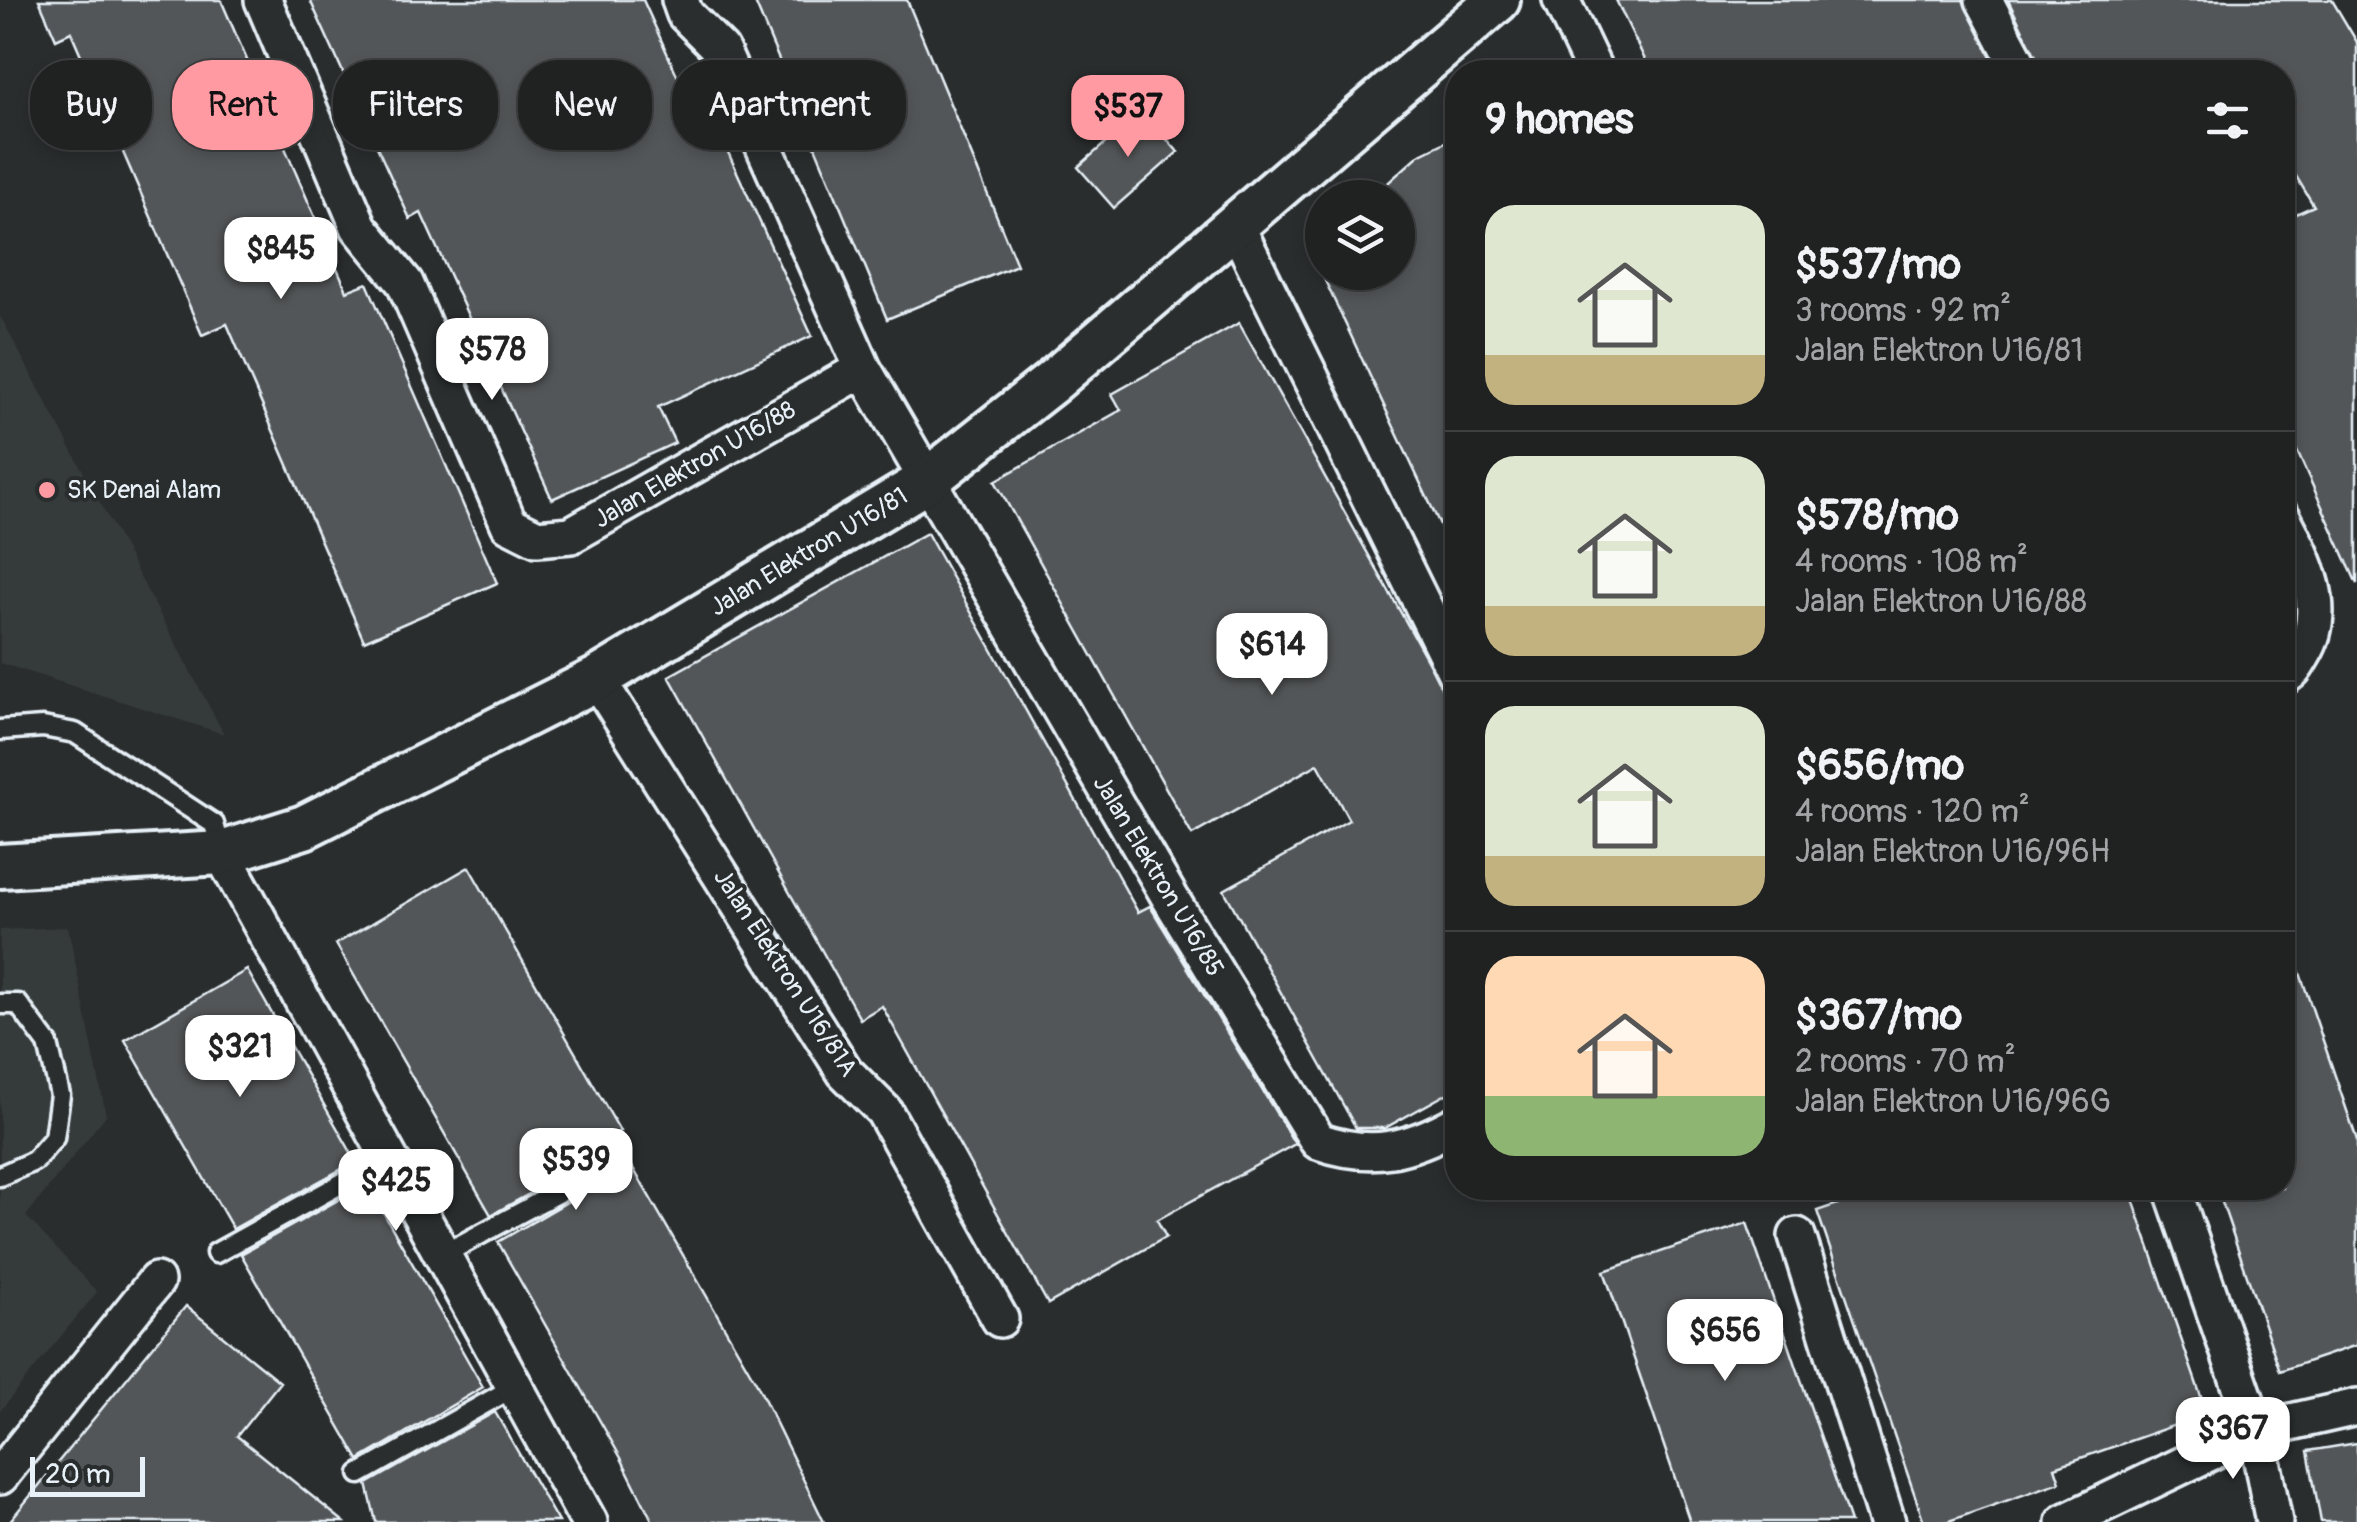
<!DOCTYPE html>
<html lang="en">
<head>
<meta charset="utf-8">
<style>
  body { margin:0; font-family:Pangolin,sans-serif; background:#2d2f2f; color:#f1f3f6; height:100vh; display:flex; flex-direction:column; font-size:38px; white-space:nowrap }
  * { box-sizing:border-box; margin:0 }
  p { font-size:32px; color:#a2a4a5 }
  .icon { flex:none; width:55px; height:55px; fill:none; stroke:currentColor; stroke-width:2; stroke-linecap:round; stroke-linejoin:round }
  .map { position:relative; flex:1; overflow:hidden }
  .sheet { position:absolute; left:1445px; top:60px; width:850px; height:1140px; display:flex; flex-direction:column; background:#202222; border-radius:40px; box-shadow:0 5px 15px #0003,0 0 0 2px #3d3f40 }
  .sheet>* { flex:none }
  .guide { position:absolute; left:30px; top:60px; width:950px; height:90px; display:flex; gap:20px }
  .controls { position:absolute; left:1305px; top:180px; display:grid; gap:20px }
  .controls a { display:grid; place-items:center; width:110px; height:110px; border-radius:50%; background:#202222; box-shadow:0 5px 15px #0003,0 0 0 2px #3d3f40; font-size:50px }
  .scale { position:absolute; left:30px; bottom:25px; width:115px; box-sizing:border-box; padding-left:10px; border:5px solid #e8f1f8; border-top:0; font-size:28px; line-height:35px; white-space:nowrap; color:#e8f1f8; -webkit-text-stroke:8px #2a2d2e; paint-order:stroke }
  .price { position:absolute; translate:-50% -85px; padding:0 22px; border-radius:20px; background:#fff; color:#222; font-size:32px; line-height:65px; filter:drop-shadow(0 2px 5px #0008) }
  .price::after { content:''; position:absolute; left:50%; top:60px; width:30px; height:22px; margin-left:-15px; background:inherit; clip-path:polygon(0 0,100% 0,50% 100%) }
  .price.current { background:#ff9aa2; color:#111 }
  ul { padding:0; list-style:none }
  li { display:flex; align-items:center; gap:30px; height:250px; padding:0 40px }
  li+li { border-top:2px solid #3d3f40 }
  li span { display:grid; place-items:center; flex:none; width:280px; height:200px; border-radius:30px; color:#555 }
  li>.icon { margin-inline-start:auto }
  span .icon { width:120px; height:120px; fill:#fffc; stroke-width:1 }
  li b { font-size:42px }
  h2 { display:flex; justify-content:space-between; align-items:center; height:120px; padding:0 40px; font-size:42px }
  .tag { padding:0 35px; border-radius:40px; background:#202222; box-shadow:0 5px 15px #0003,0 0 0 2px #3d3f40; font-size:35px; line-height:90px }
  .tag.current { background:#ff9aa2; color:#111 }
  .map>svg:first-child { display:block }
</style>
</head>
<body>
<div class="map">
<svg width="2357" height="1522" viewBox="0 0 2357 1522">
  <rect width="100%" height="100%" fill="#2a2d2e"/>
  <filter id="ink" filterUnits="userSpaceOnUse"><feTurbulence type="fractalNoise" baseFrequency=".01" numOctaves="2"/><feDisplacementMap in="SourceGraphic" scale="20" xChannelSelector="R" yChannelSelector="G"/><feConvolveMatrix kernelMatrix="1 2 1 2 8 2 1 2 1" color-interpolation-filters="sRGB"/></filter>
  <g filter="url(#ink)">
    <path fill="#363a3b" d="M0,316L224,734L0,663Z
      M68,927L106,1115L26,1216L97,1292L0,1411V930Z"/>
    <path fill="#535759" stroke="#e8f1f8" stroke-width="2.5" d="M39,0H221L347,291L367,283L497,583L364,641L227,324L202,335L71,32L56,39Z
      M310,0H643L692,108L705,102L812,336L658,407L675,443L552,499L421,213L410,219Z
      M754,0H907L1017,265L887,319Z
      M1616,0H1963L1998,72H1651Z
      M2008,0H2332L2357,42V584L2282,418V220L2314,206L2282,153V72H2043Z
      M1142,111L1178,152L1114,208L1078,167Z
      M1458,136V563L1321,272H1398V198H1371L1419,155Z
      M1239,323L1458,715L1457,1088L1385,1128H1356L1224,890L1349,820L1318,764L1192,835L995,481L1121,410L1112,394Z
      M927,533L1138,912L1150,906L1295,1144L1157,1220L1166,1237L1048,1304L882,1006L860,1019L669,676Z
      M469,867L620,1131L614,1135L756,1382L824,1522H653L621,1458L498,1242L584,1192L589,1183L587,1175L571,1171L491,1215L336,944Z
      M2288,938L2357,1140V1345L2280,1371L2217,1188H2282V939Z
      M247,970L356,1161L233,1229L125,1040Z
      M367,1184L483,1387L359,1460L241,1254Z
      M1885,1188H2129L2207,1414L2055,1467L2060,1482L1946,1522H1924L1817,1211Z
      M1747,1223L1850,1522H1690L1604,1271Z
      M186,1306L280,1382L237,1436L344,1522H9Z
      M495,1412L558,1522H376L367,1484Z
      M2357,1443V1522H2321L2308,1451Z"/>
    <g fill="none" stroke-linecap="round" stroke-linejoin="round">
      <g stroke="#e8f1f8" stroke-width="25">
        <path id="service" d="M0,730L43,727L75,733L214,824L222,853
          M0,1004H18L48,1044L60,1095L54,1138L34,1161L0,1176
          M216,1253L391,1156
          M444,1254L577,1182
          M360,1474L516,1386"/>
      </g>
      <g stroke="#e8f1f8" stroke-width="42">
        <path id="minor" d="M263,0L359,227L405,283L509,524L537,538L571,535L863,369
          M680,0L685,14L721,50L863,369L1169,896L1318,1141C1372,1160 1409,1150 1458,1123
          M1561,0L1595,72
          M1984,0L2022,72
          M1235,224L1458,677
          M2282,517C2304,559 2331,608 2303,654C2297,664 2293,673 2282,677
          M597,679L845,1072L884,1111L1000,1319
          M222,853L589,1522
          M2172,1188L2256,1430L2274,1522
          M1797,1236L1887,1522
          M0,1476L156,1281
          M2065,1522L2256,1430L2357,1407"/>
      </g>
      <g stroke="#e8f1f8" stroke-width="50">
        <path id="tertiary" d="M0,866L222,853L304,827L597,679L925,482L1052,382L1498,0"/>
      </g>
      <use href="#service" stroke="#2a2d2e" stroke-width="18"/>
      <use href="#minor" stroke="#2a2d2e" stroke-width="35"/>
      <use href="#tertiary" stroke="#2a2d2e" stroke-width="42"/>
    </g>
  </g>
  <circle fill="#ff9aa2" stroke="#2a2d2e" stroke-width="4" cx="47" cy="490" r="10"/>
  <g text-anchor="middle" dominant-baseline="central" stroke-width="8" stroke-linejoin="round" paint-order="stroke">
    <g font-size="25" fill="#e8f1f8" stroke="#2a2d2e">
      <text transform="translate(695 465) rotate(-30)">Jalan Elektron U16/88</text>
      <text transform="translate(809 552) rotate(-31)">Jalan Elektron U16/81</text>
      <text transform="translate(1158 876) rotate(59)">Jalan Elektron U16/85</text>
      <text transform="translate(785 973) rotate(57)">Jalan Elektron U16/81A</text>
    </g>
    <g font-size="25" fill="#e8f1f8" stroke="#2a2d2e" text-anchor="start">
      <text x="67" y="490">SK Denai Alam</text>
    </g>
  </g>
</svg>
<div class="controls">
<a><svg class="icon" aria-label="layers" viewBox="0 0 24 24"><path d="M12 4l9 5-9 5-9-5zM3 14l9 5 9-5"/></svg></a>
</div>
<div class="scale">20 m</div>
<b class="price current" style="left:1128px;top:160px">$537</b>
<b class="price" style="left:281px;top:302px">$845</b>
<b class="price" style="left:492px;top:403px">$578</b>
<b class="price" style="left:1272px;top:698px">$614</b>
<b class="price" style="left:240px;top:1100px">$321</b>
<b class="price" style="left:576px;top:1213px">$539</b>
<b class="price" style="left:396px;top:1234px">$425</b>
<b class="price" style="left:1725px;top:1384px">$656</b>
<b class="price" style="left:2233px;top:1482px">$367</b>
<div class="guide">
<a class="tag">Buy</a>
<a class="tag current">Rent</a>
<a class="tag">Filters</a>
<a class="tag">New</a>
<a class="tag">Apartment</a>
</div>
<section class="sheet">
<h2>9 homes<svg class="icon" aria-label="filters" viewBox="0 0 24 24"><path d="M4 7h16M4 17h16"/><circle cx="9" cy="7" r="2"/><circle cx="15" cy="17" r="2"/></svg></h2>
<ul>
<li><span style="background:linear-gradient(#dfe7d0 75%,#c2b280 0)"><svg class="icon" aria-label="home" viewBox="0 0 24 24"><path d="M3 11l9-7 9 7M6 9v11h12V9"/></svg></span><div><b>$537/mo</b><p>3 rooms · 92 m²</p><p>Jalan Elektron U16/81</p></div></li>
<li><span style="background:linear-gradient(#dfe7d0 75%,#c2b280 0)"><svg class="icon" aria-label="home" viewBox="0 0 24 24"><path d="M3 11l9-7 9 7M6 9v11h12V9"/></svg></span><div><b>$578/mo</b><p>4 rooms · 108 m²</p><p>Jalan Elektron U16/88</p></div></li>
<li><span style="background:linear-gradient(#dfe7d0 75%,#c2b280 0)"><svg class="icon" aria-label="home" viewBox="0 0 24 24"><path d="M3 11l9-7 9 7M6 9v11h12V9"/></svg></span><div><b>$656/mo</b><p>4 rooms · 120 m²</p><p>Jalan Elektron U16/96H</p></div></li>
<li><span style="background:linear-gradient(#ffd9b3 70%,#8fb573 0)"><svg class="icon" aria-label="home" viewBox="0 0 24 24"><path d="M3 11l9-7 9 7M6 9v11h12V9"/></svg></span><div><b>$367/mo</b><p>2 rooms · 70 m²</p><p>Jalan Elektron U16/96G</p></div></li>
</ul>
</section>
</div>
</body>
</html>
